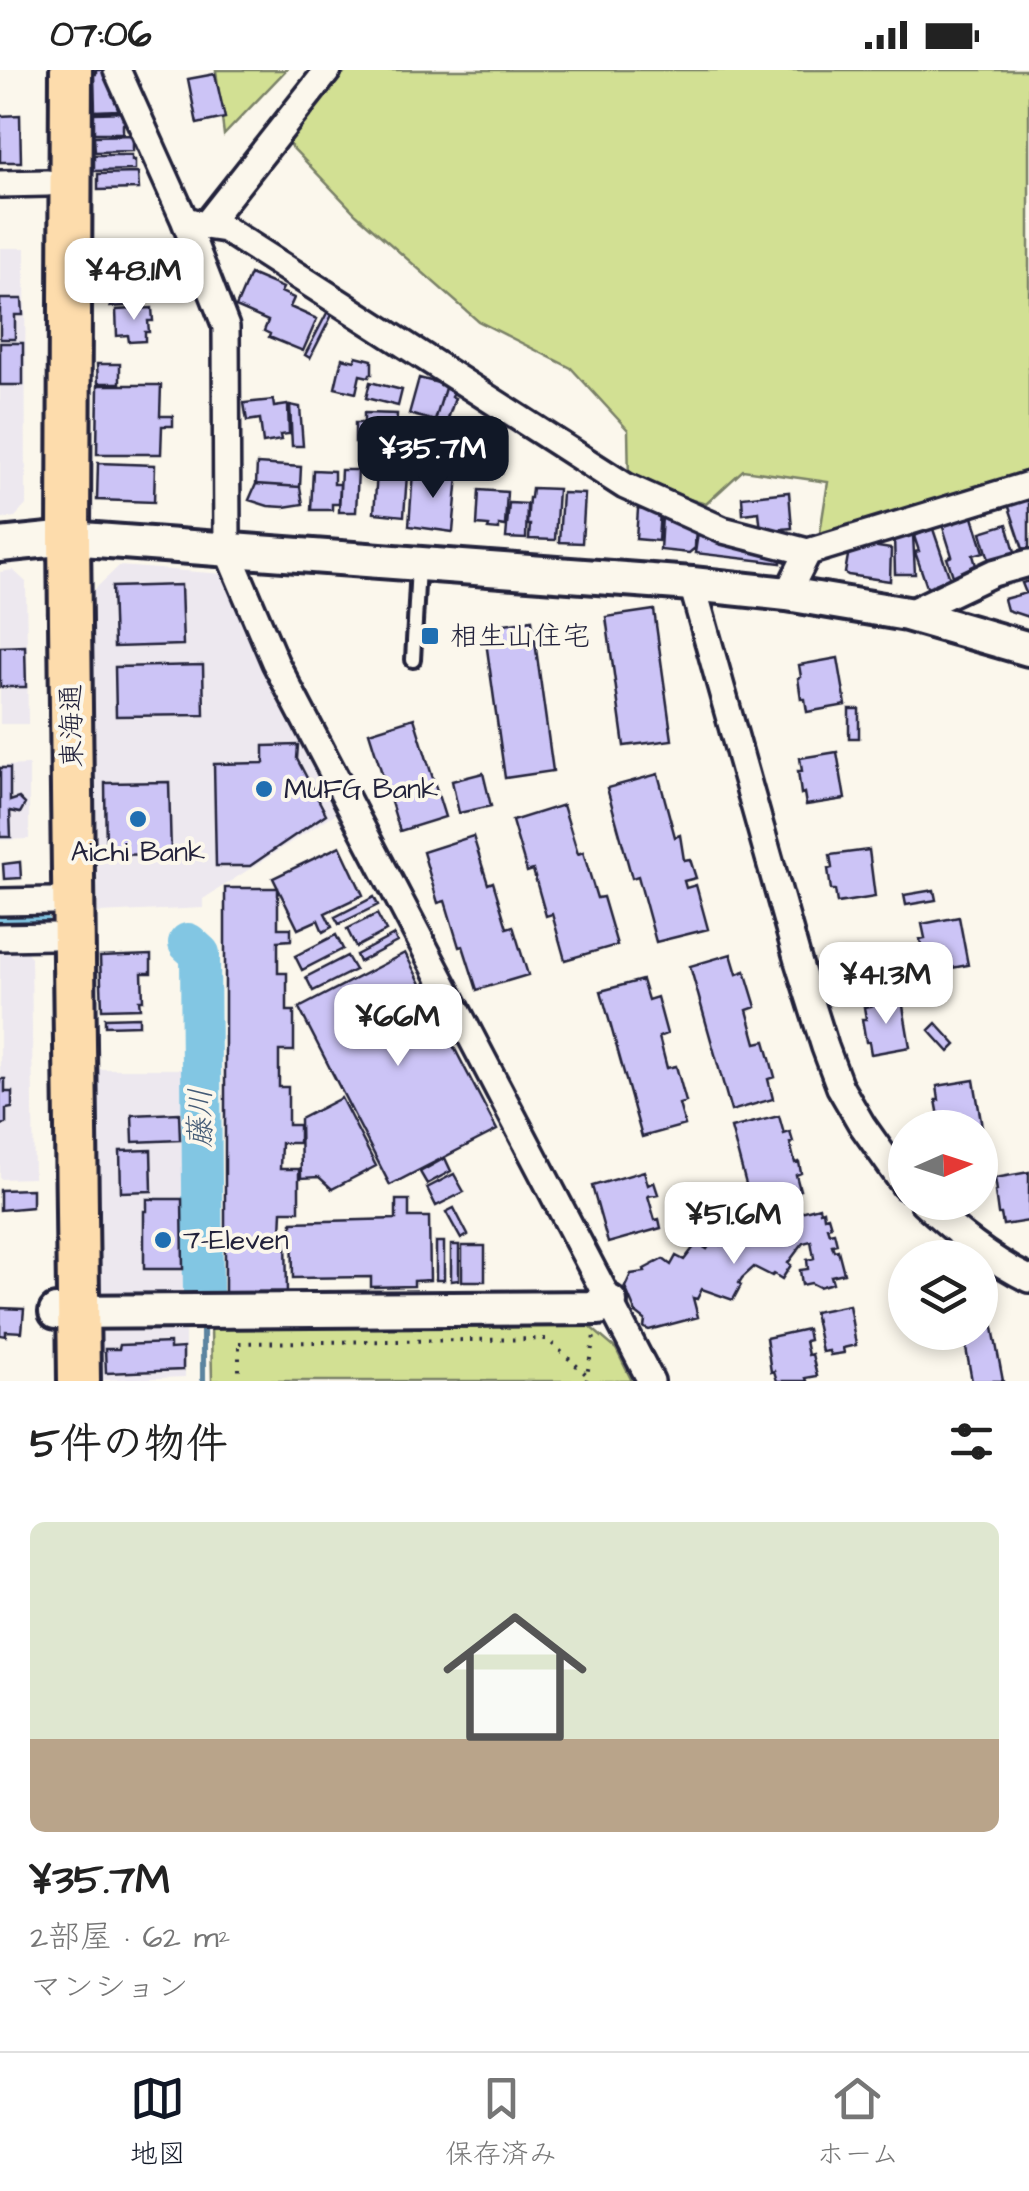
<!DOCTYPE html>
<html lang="ja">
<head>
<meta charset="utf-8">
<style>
  body { margin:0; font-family:"Architects Daughter","Klee One",sans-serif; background:#f6f6f6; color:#222; height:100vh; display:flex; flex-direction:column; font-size:38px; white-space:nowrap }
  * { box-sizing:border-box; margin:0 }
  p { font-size:32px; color:#767676 }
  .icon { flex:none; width:55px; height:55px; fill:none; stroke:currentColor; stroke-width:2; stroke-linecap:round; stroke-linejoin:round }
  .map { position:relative; height:1311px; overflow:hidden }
  .sheet { display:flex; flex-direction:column; background:#fff; flex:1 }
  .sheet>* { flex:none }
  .needle { width:65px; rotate:87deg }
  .controls { position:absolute; left:888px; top:1040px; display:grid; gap:20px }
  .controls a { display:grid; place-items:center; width:110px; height:110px; border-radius:50%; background:#fff; box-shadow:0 5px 15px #0003; font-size:50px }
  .price { position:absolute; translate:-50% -85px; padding:0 22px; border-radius:20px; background:#fff; color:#222; font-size:32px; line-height:65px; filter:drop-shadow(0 2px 5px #0008) }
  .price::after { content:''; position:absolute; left:50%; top:60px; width:30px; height:22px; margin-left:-15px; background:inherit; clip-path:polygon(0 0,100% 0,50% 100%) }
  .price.selected { background:#111827; color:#fff }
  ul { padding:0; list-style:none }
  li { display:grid; align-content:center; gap:20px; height:530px; padding:0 30px }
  li span { display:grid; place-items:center; height:310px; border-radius:15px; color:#555 }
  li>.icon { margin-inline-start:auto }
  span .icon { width:180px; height:180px; fill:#fffc; stroke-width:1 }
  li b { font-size:42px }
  h2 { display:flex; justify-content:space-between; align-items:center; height:120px; padding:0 30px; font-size:42px }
  .status { display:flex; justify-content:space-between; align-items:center; height:70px; padding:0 50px; background:#fff; direction:ltr }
  .status svg { height:28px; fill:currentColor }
  .tabs { display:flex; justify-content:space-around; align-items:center; height:140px; border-top:2px solid #e0e0e0; background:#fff; font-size:28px; color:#767676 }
  .tabs a { display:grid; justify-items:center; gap:5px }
  .tabs .selected { color:#111827 }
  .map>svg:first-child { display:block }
</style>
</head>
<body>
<div class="status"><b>07:06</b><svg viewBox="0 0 49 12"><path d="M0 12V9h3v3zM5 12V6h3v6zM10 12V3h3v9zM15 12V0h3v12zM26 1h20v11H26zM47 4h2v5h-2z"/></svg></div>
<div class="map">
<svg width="1029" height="1311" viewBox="0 0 1029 1311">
  <rect width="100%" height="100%" fill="#fbf7ec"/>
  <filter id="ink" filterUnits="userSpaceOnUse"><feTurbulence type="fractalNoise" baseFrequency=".01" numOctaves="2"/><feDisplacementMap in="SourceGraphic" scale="20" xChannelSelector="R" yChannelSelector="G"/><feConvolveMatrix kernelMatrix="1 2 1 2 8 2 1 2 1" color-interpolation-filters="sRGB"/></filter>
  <g filter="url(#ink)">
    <path fill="#ede8ef" d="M0,178H25L26,435L15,447L0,449Z
      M119,496L224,504L344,738L203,829V838L98,843L92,522Z
      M13,500L26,512L28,654H0V502Z
      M29,695V769L0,770V696Z
      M23,878L31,887L34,1108L0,1109V879Z
      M98,999H183L186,1228L110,1231L101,1222Z
      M185,1253V1307L102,1310V1262L107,1255Z"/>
    <path fill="#d2e093" stroke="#7a8167" stroke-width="2.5" d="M216,0H286L224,65Z
      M348,0H1029V400L819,469L828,412L743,400L706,434L629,412L628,360L571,298L478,251L356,144L289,74L317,25Z
      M582,1250L616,1279L632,1311H212L211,1256Z"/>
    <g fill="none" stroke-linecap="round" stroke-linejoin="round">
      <path stroke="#5c84a0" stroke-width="6" d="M203,1257V1311"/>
      <path stroke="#82c6e3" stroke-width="40" d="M0,851H29
        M188,873L200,884L203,1227"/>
    </g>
    <path fill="#ccc4f6" stroke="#22223b" stroke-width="2.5" d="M96,0H107L118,22V40L95,41L94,4H96Z
      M215,4L225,48L197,54L188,9Z
      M128,42V54H123V63H94V43Z
      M20,45L21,92H0V46Z
      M133,65V81L95,82L94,66Z
      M94,85H132V90H135V100L94,101Z
      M138,103L139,119L98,120V104Z
      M181,189L182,210L152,212L150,192Z
      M134,196L138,235L110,237L107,198Z
      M250,204L283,218L281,222L294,228L290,237L317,249L303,281L269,267L270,264L264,261L268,251L236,237Z
      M0,229H22L23,245H15V269H0Z
      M152,238L153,251H148L149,262H145V271L129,272L128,265L117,266L116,240Z
      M328,241L333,243L310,288L305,285Z
      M0,273H23V315H0Z
      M356,286L372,290V304H370L369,307L360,305L356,323L335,318L342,288L355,291Z
      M97,294H120V313H98Z
      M419,308L446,315L435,351L409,344Z
      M370,312L402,320L398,336L366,328Z
      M98,315H161L160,346H173V356H162L161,384H97Z
      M445,318L453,323L452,327L455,328L447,352L435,351Z
      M273,330L274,337L288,335L289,364L280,365L281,370L263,373L260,349L247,351L244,333Z
      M290,335L300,337L303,376H292Z
      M364,343L397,344L395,379L375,378V374L355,372V353H364Z
      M412,356L424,357V361L434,362V364L456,367V370L499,377L498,389L503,390L502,403L408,393Z
      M98,393L155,395L154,432L97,430Z
      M257,394L301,397L300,417L256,414Z
      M313,400L334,401V414H340L339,434H332V440H311Z
      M341,400H358L356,442H339Z
      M413,402L458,405L453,462L409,456Z
      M377,403L407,405L404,446L374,443Z
      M256,414L300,417L303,434L284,437L268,436L249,430Z
      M532,418L558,419L555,470L529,469L530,455H527L529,428H531Z
      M479,420L507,422L505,456L499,455V460L488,459L489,456L477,455Z
      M789,422L792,458L761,461L759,442L743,444L742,427Z
      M562,423L585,424L582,473L559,472Z
      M1029,427V477L1023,479L1008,434Z
      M509,433L527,434L526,469L506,468Z
      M638,439L660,441L658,471L636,469Z
      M972,444L984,482L973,485L978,502L954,509L947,488L952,486L942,454Z
      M662,446L680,447L696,454L695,478L689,483L660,480Z
      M1007,454L1016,485L990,493L981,462Z
      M699,456L781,485V493L695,483Z
      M933,459L950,509L927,517L915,482L919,481L914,466Z
      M913,464L915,504H895L894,465Z
      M865,475L891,479L890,511L848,505L845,503L849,480H864Z
      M1029,511L1028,547L1007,540L1004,529L1026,523L1022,513Z
      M181,515L183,575L114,577L112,517Z
      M654,540L672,670L624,676L606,547Z
      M532,550L553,701L505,708L484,557Z
      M25,576L26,617H0V577Z
      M838,588L846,635L807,642L805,629H801L798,608L801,607L799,595Z
      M203,595L204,645L116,646L115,597Z
      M849,639H859V668H849Z
      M414,648L445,747L400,761L369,662Z
      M298,675L297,689L326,744L250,796H216L214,694L264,693V676Z
      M837,682L845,729L806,735L804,723L801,724L798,701H802L800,688Z
      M0,698H10V731L19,728L25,734L20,743L10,741L11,767H0Z
      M483,703L491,736L459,743L452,711Z
      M658,704L675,767L680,765L684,790L690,789L696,808L684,811L686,818L696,815L708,859L656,872L638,806L632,808L607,718Z
      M169,712L171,784L106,785L105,713Z
      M563,735L578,784L583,782L597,828L603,827L617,875L565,890L552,844L546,846L533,800L527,802L512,751Z
      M473,766L488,814L493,812L507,858L513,856L528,905L477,920L463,876L459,877L445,831L438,833L423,782Z
      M340,776L363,825L325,843L332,857L323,862L318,850L298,859L273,808Z
      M869,780L875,827L837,833L835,820H831L828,799L832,798L830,785Z
      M20,792L21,808L4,809L3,794Z
      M225,818H278V858H291V870L278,871V903H287V941H294V981H279V1017H288V1055H299V1073H281L280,1099H299V1141H282L281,1164H286L287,1224H225Z
      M934,820L936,830L906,835L904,825Z
      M374,827L378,835L339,854L335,847Z
      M377,844L386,861L356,877L347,859Z
      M959,847L968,895L930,902L928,891H924L920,869L925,868L922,854Z
      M336,865L343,879L302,900L295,886Z
      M394,865L397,872L359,892L356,885Z
      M405,883L497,1060L390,1115L299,938Z
      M731,884L737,904L745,901L756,937L747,940L756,973L765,971L775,1007L768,1009L773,1029L731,1041L690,896Z
      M151,885V903H142L143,930H139L140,938L102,939L100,887Z
      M347,886L355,900L313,921L306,907Z
      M642,910L648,930L657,927L667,964L659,967L667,998L676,996L686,1032L679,1034L685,1055L642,1067L601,921Z
      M902,930L910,977L871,984L869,972H866L862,949H866L864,937Z
      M139,947V955L105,956V948Z
      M936,953L956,975L949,982L929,960Z
      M0,1009H5V1022H12V1038L6,1039V1054L0,1055Z
      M974,1010L982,1057L944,1058L943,1052H940L936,1030H939L937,1016Z
      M341,1028L376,1096L332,1119L319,1107L301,1108L300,1049Z
      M179,1043L180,1070L133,1072L132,1045Z
      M779,1046L784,1064L790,1062L793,1072L790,1073L795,1093L799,1092L801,1103L796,1105L800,1120L751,1133L731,1058Z
      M151,1080L152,1121L121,1122L120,1081Z
      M445,1088L451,1101L427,1114L420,1102Z
      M644,1101L648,1115L654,1112L658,1124L648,1126L655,1150L659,1149L661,1158L608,1173L592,1116Z
      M1029,1102V1151L1003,1155L1001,1144H998L995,1122L997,1121L995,1108Z
      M454,1104L464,1122L436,1136L427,1118Z
      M32,1119V1137L0,1140V1120Z
      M147,1129H182L183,1199H144V1141H147Z
      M396,1130H409V1147H429L430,1210L414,1211V1216L371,1217V1207L293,1208L292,1152L396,1149Z
      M819,1137L820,1141L823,1140L824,1147L828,1146L831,1156L827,1157L829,1163L834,1162L837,1174L832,1175L834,1181L838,1180L844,1203L831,1206L833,1213L819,1217L811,1213L802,1215L800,1200L808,1199L807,1190L814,1188L811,1171L803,1173L788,1193L791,1195L782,1209L774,1204L772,1206L754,1197L742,1208L739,1213L741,1215L733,1230L702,1219L697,1229L693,1228L698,1247L649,1260L644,1258L645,1250L636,1243L625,1217L631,1204L645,1202L644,1199L663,1189L671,1195L676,1186L684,1190L697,1173L707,1179L713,1170L720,1175L726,1166L733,1170L746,1152L757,1158L760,1153H769L773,1144L779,1148Z
      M454,1138L468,1165L461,1169L446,1142Z
      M436,1172H444V1210H436Z
      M451,1175H459V1210L451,1211Z
      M462,1176H485V1211H462Z
      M987,1226L1003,1311H972L963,1262H980V1227Z
      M849,1235L856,1275L843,1278L844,1283L830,1285L829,1281L822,1282L814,1242Z
      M0,1238L24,1239L22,1262L6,1261V1266L0,1265Z
      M807,1259L809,1270L805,1271L808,1285L812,1284L817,1306L806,1308L807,1311H777L774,1301L771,1302L766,1268Z
      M170,1273V1279L183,1278V1300L106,1303L105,1279H119L120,1275Z"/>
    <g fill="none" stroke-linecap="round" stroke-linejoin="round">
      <g stroke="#22223b" stroke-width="20">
        <path id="service" d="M413,590L418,496"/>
      </g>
      <g stroke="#22223b" stroke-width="32">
        <path id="minor" d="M117,0L184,149L226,257L227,479L275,592L651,1311
          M0,114L47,113
          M184,149L205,156L225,159L625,416L723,460L808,482
          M205,156L328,0
          M692,514L798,891L825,977L840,1017L862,1055L905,1116
          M787,524L808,482L1029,415
          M907,544L993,503L1029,493
          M0,832L52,831
          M0,867L52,866
          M923,1132C956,1162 990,1190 1029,1209"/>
      </g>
      <g stroke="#22223b" stroke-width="40">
        <path id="tertiary" d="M0,475L69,468L692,514L787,524L907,544L1029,579
          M56,1242L599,1238L610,1232"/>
      </g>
      <g stroke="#22223b" stroke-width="48">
        <path id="primary" d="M71,0L69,468L79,1311"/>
      </g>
      <path stroke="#22223b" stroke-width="4" stroke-dasharray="2.5 8" stroke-linecap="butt" d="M239,1273L547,1269L587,1305
        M239,1311V1275
        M586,1311L594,1266"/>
      <use href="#service" stroke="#fbf7ec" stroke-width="12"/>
      <use href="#minor" stroke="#fbf7ec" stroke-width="25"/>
      <use href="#tertiary" stroke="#fbf7ec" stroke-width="32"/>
      <use href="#primary" stroke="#fddcac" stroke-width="40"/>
    </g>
  </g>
  <g fill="#1f6fb2" stroke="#fbf7ec" stroke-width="4">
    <rect x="420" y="556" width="20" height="20" rx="5"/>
    <circle cx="264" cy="719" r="10"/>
    <circle cx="138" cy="749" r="10"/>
    <circle cx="163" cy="1170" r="10"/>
  </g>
  <g text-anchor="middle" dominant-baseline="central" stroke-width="8" stroke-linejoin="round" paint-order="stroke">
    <g font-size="28" fill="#22223b" stroke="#fbf7ec" text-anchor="start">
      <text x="450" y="566">相生山住宅</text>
      <text x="284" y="719">MUFG Bank</text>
      <text x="138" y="782" text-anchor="middle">Aichi Bank</text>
      <text x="183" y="1170">7-Eleven</text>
    </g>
    <g font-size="28" fill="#22223b" stroke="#fbf7ec">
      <text transform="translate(72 656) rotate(-91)">東海通</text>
    </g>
    <g font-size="30" font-style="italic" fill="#445b76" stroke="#fbf7ec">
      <text transform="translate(201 1048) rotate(-90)">藤川</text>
    </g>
  </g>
</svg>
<div class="controls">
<a><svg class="needle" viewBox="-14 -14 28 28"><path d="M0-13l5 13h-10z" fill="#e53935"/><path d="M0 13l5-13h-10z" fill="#767676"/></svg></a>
<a><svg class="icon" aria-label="layers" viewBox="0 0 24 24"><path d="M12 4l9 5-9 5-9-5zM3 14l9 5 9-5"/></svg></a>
</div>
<b class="price" style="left:134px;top:253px">¥48.1M</b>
<b class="price selected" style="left:433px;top:431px">¥35.7M</b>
<b class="price" style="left:886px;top:957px">¥41.3M</b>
<b class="price" style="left:398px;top:999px">¥66M</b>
<b class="price" style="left:734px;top:1197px">¥51.6M</b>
</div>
<section class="sheet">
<h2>5件の物件<svg class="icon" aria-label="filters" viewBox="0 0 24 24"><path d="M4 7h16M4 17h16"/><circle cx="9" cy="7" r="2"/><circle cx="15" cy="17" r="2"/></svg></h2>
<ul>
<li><span style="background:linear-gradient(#dfe7d0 70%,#b9a48a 0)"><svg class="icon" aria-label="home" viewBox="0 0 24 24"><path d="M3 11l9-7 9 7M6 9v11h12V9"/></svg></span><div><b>¥35.7M</b><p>2部屋 · 62 m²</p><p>マンション</p></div></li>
</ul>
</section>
<nav class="tabs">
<a class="selected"><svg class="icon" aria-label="map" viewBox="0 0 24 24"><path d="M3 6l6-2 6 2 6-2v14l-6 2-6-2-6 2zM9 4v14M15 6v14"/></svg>地図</a>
<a><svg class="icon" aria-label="saved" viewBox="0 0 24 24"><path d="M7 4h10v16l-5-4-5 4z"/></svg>保存済み</a>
<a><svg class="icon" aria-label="home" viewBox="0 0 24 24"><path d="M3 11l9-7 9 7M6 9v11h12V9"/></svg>ホーム</a>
</nav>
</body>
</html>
